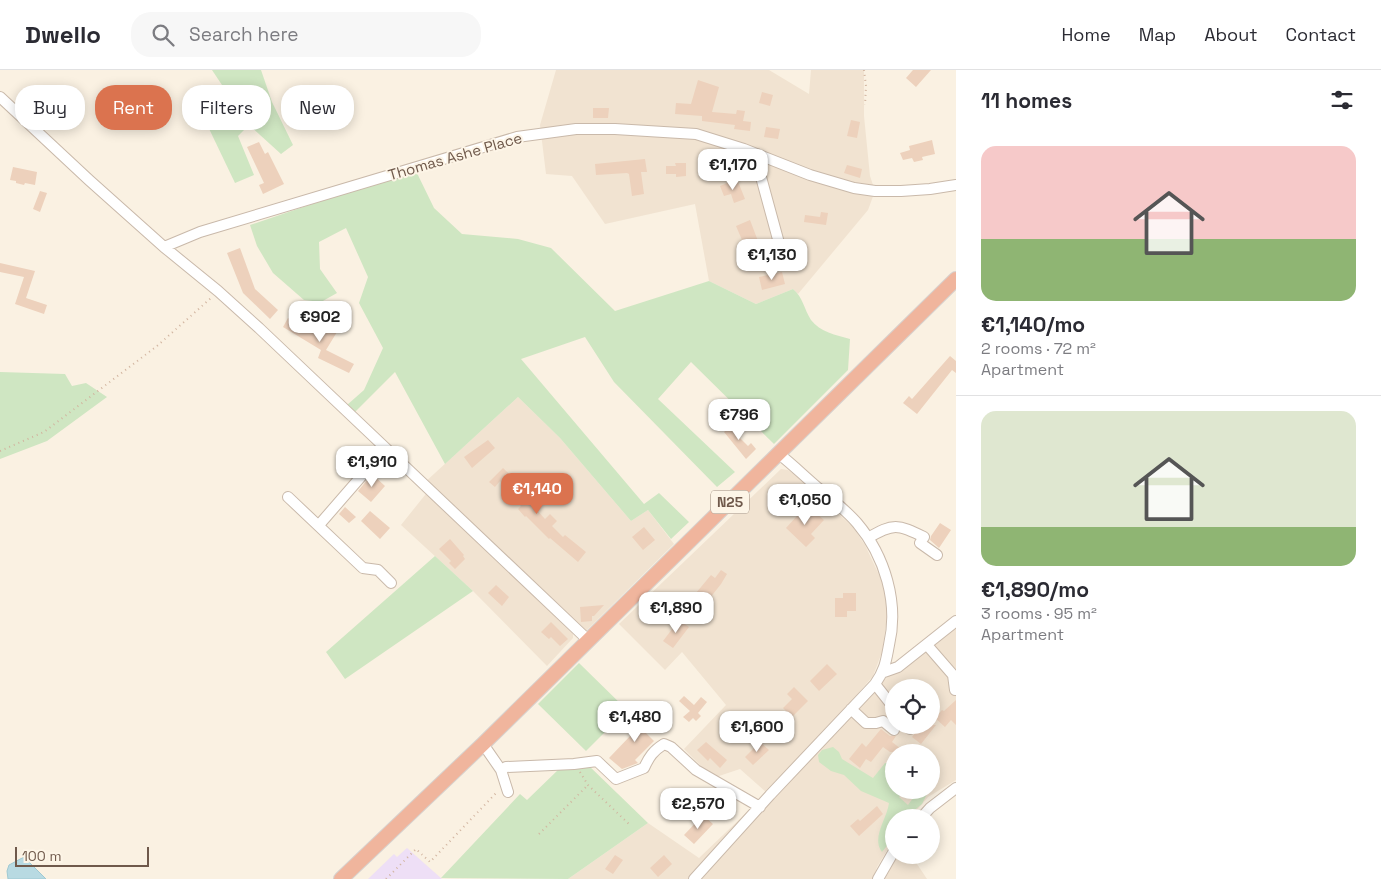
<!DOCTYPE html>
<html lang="en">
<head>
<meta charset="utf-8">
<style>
  body { margin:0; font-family:"Space Grotesk",sans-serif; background:#f7f7f7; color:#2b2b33; height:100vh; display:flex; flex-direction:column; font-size:19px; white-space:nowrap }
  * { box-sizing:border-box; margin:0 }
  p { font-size:16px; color:#7c7c81 }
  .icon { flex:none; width:28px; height:28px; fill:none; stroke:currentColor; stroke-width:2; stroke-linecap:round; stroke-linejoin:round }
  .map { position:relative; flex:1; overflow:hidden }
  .sheet { display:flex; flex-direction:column; background:#fff; width:425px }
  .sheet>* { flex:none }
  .banner { position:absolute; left:15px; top:15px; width:475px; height:45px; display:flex; gap:10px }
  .controls { position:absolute; left:885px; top:609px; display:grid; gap:10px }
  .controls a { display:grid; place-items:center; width:55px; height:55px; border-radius:50%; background:#fff; box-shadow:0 2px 12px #0003; font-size:25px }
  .scale { position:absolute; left:15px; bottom:12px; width:134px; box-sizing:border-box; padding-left:5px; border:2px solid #6f594b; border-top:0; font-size:14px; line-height:18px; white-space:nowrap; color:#6f594b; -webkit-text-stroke:4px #fdf5e7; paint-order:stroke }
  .price { position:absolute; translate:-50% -42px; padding:0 11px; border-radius:10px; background:#fff; color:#222; font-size:16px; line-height:32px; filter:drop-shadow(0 1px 2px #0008) }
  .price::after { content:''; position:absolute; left:50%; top:30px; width:15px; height:11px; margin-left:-8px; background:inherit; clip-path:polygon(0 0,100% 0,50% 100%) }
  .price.active { background:#db734f; color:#fff }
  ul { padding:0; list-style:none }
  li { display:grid; align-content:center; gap:10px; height:265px; padding:0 25px }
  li+li { border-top:1px solid #e1e1e2 }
  li span { display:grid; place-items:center; height:155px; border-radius:15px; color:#555 }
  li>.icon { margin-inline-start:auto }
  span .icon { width:90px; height:90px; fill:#fffc; stroke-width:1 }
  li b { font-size:21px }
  h2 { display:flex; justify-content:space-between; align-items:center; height:60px; padding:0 25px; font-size:21px }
  .pill { padding:0 18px; border-radius:20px; background:#fff; box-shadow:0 2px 12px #0003; font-size:18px; line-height:45px }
  .pill.active { background:#db734f; color:#fff }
  header { display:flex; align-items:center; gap:30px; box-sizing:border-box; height:70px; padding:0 25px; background:#fff; border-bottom:1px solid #e1e1e2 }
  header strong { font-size:24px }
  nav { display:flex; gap:28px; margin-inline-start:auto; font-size:18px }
  .search { width:350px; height:45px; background:#f7f7f7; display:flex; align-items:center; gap:12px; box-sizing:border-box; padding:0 18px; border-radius:20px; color:#7c7c81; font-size:19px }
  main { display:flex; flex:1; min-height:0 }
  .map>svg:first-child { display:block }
</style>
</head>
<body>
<header>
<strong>Dwello</strong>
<div class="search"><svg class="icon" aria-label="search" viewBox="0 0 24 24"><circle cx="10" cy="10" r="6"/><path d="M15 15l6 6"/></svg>Search here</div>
<nav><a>Home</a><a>Map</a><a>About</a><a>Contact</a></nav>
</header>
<main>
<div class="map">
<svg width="956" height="809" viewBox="0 0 956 809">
  <rect width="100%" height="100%" fill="#faf1e2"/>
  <path fill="#f1e3d1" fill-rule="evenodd" d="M556,0H769L809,24L811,0H864V46L870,106L875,121L868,140L798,224L793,219L756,234L709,211L695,134L605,154L572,106L546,104L540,55Z
    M518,327L560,368L631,451L648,440L674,474L584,563L442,433L573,564V568L547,596L473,521L401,455L429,420L423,414Z
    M781,399L788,400L794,404L852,456L865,475L886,520L888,541L882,582L873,606L811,678L879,614L956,554V710L928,727L911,747L894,748V769L877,797L873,809H568L648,753L699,788L767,723L740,699L713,708L684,679L726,635L682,582L665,600L619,554ZM894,618H931V655H894ZM894,682H931V720H894Z
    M898,785H911L927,809H885Z"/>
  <path fill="#eedff6" d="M407,778L442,809H368L394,784L397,787Z"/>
  <path fill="#cfe6c2" d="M212,0H261L272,32L293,75L281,84L249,55L238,66L254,105L235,113L202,44L226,21Z
    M415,99L434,138L462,164L518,169L551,178L615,241L709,211L756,234L793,219C803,227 804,239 811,250C820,262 836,265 850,269L848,300L774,374L691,292L658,329L735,402L717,417L614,312L585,267L521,289L644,434L659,423L689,452L671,469L648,440L631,451L560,368L518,327L445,394L395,302L354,343L347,335L364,320L383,278L359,233L368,207L346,158L319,172L320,199L337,223L321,232L304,230L273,203L257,176L250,155Z
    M0,302L65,304L72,316L86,313L107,327L47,371L0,389Z
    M435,486L473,521L345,609L326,582Z
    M579,593L627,640L586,681L538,634Z
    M833,677L839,682L842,689L873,708L885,693L894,694V720H906L899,727L908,735C913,728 919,720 929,720L922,734L906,747L894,748V767L882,782C871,768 887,749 889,733L861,721L844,705L831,701L819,692L818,685L822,680Z
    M586,693L648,753L568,809L441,808L520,724L527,730L559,699Z"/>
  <path fill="#b8dae2" stroke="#9fc9d2" d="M24,787L46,809H8L7,801L9,795Z"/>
  <path fill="#edd1bc" d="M913,0H931L916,17L906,8Z
    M698,10L719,17L712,42L736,44L737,40L745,41L743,51L751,52L750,61L734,59L735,55L702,51V46L675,44L676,33L691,34Z
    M762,22L773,25L770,36L759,33Z
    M593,38H609L608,48H593Z
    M851,50L860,52L857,68L847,66Z
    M766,57L780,59L778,69L764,67Z
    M932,70L935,84L922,87L923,90L914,92L912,88L903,90L900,83L910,80L909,76Z
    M259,72L265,84L268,82L284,114L263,124L259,115L264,113L247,77Z
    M645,89L647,102H641L644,124L632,126L629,104L627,103L596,105L595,94Z
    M675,93H686V106L676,107V104H666V96H676Z
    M847,95L862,99L860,108L844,103Z
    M13,97L37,102L35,115L25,113L24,115L16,113V111L10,110Z
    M737,109L745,129L734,133L731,124L724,126L720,116Z
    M40,121L47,123L40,142L33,139Z
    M821,142L828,143L826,155L804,152L805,145L820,147Z
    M750,150L761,179L740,187L737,180L745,177L736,156Z
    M240,178L255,219L278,240L270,249L243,223L227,183Z
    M0,193L35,201L26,228L47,235L44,244L15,234L24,207L0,202Z
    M782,202L785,214L762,220L759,207Z
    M288,248L316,264L320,256L327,260L328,257L337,262L326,280L354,294L349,303L318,288L321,280L283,257Z
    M950,286L956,291V303L952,300L917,344L903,333L909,326L912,329Z
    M734,353L741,360L736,364L748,376L751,373L756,379L746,389L724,362Z
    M488,370L495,378L472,398L464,387Z
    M503,398L522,416L520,417L537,435L535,438L545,449L550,444L557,451L552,456L563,467L565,465L586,482L578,492L550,468L549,469L526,446L525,447L518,439L521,436L515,430L517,428L500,411L495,417L489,412Z
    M372,404L385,416L371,432L358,421Z
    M807,435L824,450L811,464L815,468L806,477L786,458Z
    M345,437L356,447L349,453L339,444Z
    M370,441L390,458L380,469L361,451Z
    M940,453L951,460L939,478L930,470L931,466Z
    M644,457L655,470L643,480L632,467Z
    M450,469L464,485L463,486L465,489L455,499L449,493L451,491L439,479Z
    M721,500L727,504L721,514L702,538L691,529L711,505L715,508Z
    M496,515L509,527L502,536L488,523Z
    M843,523H856V541H847V547H835V528H843Z
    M604,535L594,546H592V551L581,552L580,537Z
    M679,550L689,557L673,578L663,571Z
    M551,552L568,569L560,576L551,567L549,569L541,562Z
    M827,594L837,604L819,621L810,611Z
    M794,617L808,631L792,647L783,638L792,629L787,624Z
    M684,626L694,635L701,627L707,632L698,643L701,646L696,651L693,648L689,652L683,647L690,641L679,631Z
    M956,630V655L951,650L945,657L935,648L942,640L944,641Z
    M655,639L661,644L645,662L654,671L635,690L638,693L622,699L609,688L632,664L626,659L631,654L636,659Z
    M783,651L793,661L786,667L776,657Z
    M921,655H936L921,674L912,667Z
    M881,659L890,666H896L892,672L905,682H890L883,677L871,692L866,689L860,698L849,689L862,673L866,677Z
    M706,672L727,690L720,698L710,688L708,691L697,680Z
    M760,672L769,680L753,695L745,687Z
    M877,736L883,744L859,766L850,756L858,749L860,751Z
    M703,745L713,754L694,774L684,765Z
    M615,785L623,790L613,804L605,799Z
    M664,785L672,794L658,807L650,798Z"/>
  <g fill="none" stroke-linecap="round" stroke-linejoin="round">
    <g stroke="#c9b9aa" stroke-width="12">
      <path id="minor" d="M0,27L89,110L164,177L218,221L259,258L588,570
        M757,84L758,96L782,184
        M164,177L200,162L517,67L576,59H615L696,64L744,79L810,105L854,118L875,121H901L930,119L956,115
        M288,427L363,498L378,500L391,513
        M319,455L385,379
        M868,468C893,453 898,454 924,467L920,473L937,485
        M927,575L953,605L955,620
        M884,602L898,597L956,551
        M875,614L894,638
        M851,639L866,653H876L883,651L894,660
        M906,655L910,659
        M483,674L501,700L506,697L574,694L597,691L616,709L644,698C649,687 653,681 664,674L671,677L696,700L760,737
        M501,700L508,722
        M921,748L930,738L956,718
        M694,809L770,725L875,614C885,600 886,591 889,575C899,533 885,486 857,453C846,440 830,428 817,417C804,406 792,394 779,384
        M878,809L894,781"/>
    </g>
    <g stroke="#d7d1cd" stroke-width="16">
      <path id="highway" d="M341,809L483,674L956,209"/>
    </g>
    <path stroke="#d1b49f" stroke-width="2" stroke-dasharray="1 4" stroke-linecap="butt" d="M864,0L866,16L865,35
      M0,381L44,362L157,276L211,228
      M580,702L588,715L630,755
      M539,764L588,715
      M386,809L416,779L430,792L498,721"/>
    <use href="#minor" stroke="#fff" stroke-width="10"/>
    <use href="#highway" stroke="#f0b59d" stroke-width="14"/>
  </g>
  <g text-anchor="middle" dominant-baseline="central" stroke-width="4" stroke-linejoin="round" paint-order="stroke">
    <rect fill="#fdf5e7" stroke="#9a887a" stroke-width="1" x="711" y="420.5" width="38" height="23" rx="4"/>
    <g font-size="14" font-weight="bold" fill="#6f594b">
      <text x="730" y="432">N25</text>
    </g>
    <g font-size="15" fill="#6f594b" stroke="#fdf5e7">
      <text transform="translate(455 86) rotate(-16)">Thomas Ashe Place</text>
    </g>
  </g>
</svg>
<div class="controls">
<a><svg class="icon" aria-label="locate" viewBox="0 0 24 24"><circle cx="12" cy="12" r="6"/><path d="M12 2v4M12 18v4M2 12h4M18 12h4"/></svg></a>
<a>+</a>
<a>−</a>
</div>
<div class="scale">100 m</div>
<b class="price" style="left:733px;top:121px">€1,170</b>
<b class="price" style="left:772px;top:211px">€1,130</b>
<b class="price" style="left:320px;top:273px">€902</b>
<b class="price" style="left:739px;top:371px">€796</b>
<b class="price" style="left:372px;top:418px">€1,910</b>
<b class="price active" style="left:537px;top:445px">€1,140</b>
<b class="price" style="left:805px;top:456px">€1,050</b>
<b class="price" style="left:676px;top:564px">€1,890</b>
<b class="price" style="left:635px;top:673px">€1,480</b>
<b class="price" style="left:757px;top:683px">€1,600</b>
<b class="price" style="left:698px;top:760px">€2,570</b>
<div class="banner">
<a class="pill">Buy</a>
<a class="pill active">Rent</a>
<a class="pill">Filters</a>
<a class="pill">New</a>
</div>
</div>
<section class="sheet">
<h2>11 homes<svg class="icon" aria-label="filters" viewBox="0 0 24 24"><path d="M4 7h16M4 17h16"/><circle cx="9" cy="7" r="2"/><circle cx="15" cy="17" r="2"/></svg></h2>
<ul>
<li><span style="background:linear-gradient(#f6c9c9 60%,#8fb573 0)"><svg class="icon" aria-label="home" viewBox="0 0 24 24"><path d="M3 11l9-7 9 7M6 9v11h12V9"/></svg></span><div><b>€1,140/mo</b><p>2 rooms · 72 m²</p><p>Apartment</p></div></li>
<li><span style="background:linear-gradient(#dfe7d0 75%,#8fb573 0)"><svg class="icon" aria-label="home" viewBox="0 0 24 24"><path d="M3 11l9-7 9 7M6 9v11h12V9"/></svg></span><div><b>€1,890/mo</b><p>3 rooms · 95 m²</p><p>Apartment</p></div></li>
</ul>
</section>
</main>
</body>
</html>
